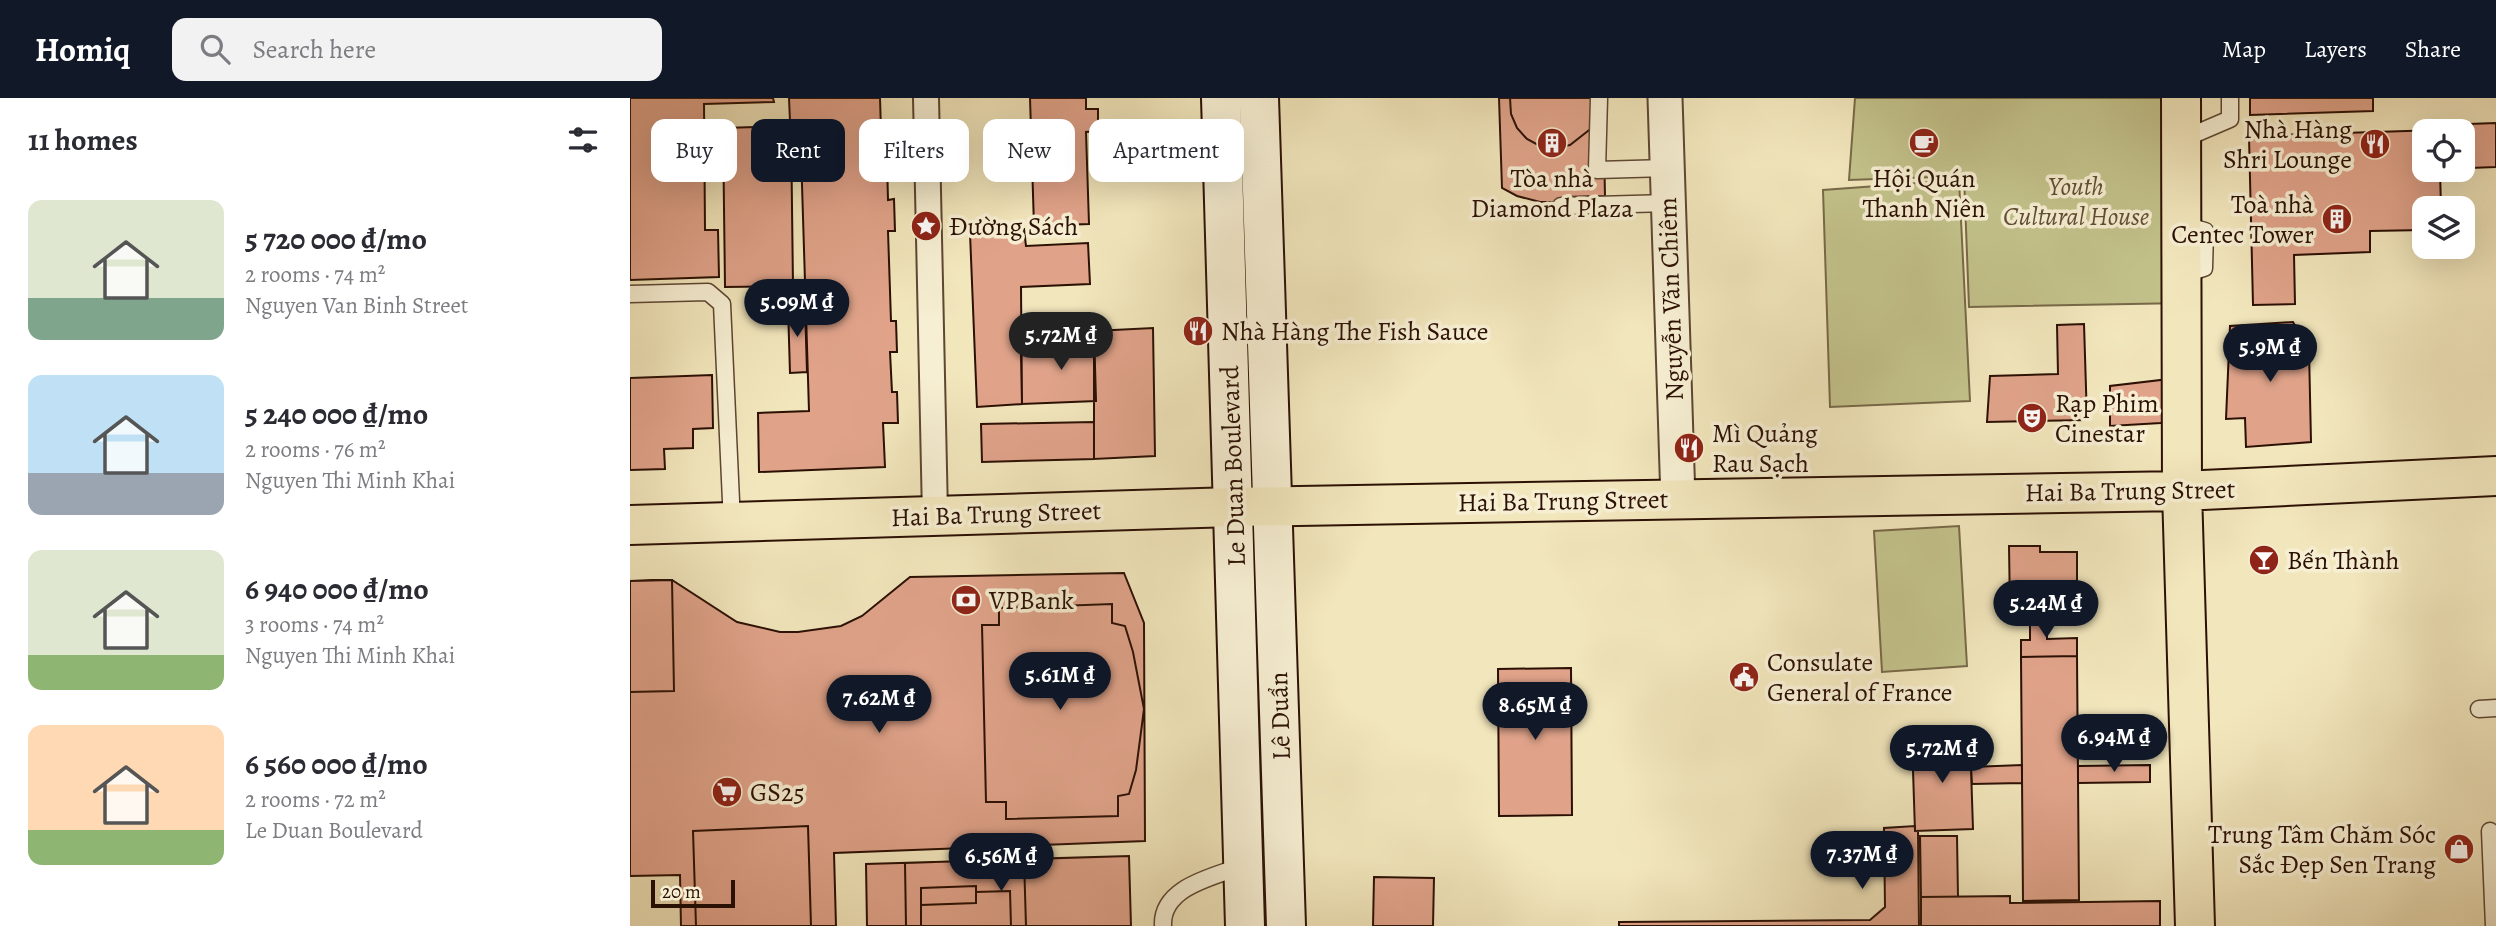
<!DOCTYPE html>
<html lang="en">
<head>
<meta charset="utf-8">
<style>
  body { margin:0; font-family:Alegreya,serif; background:#f2f2f3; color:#2b2b33; height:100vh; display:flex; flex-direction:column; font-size:26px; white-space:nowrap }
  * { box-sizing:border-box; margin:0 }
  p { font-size:23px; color:#7c7c81 }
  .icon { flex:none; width:38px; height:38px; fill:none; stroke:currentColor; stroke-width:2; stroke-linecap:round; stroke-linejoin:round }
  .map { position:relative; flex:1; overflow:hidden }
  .drawer { display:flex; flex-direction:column; background:#fff; width:630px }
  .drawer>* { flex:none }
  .guide { position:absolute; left:21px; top:21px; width:665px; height:63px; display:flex; gap:14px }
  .buttons { position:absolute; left:1782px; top:21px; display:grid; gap:14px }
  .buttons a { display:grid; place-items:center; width:63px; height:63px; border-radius:14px; background:#fff; box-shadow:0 7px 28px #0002; font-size:35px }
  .scale { position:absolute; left:21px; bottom:18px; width:84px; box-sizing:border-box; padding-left:7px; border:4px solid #2b1004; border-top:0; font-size:19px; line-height:24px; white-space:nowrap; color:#2b1004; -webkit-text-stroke:5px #f7efd3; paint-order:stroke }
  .price { position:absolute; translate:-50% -60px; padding:0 16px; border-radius:24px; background:#111827; color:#fff; font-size:23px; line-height:46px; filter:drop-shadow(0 2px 4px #0008) }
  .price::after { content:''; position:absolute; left:50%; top:42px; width:21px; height:16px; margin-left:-10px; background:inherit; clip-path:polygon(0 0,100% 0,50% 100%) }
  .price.active { background:#222; color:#fff }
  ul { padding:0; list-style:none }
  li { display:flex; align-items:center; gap:21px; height:175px; padding:0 28px }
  li span { display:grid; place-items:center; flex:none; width:196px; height:140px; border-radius:14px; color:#555 }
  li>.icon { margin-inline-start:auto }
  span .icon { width:84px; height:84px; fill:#fffc; stroke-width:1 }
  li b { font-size:30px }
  h2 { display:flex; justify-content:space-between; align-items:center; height:84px; padding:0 28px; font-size:30px }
  .pill { padding:0 24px; border-radius:14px; background:#fff; box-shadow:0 7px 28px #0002; font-size:24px; line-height:63px }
  .pill.active { background:#111827; color:#fff }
  header { display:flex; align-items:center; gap:42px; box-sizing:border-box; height:98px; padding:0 35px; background:#111827; color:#fff }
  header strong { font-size:33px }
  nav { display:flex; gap:38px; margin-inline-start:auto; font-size:24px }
  .search { width:490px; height:63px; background:#f2f2f3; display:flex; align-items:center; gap:18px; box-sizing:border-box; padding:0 24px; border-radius:14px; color:#7c7c81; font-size:26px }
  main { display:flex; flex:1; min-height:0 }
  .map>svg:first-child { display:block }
</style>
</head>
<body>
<header>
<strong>Homiq</strong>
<div class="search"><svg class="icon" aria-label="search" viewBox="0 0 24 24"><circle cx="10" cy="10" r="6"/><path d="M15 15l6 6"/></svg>Search here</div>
<nav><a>Map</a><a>Layers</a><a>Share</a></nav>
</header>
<main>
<section class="drawer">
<h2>11 homes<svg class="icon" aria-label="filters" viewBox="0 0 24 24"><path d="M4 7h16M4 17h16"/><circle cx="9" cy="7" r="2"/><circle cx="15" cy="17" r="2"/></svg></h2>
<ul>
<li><span style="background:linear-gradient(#dfe7d0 70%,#7fa58c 0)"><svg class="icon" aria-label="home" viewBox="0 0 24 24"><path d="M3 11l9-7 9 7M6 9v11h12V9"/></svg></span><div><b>5 720 000 ₫/mo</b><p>2 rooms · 74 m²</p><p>Nguyen Van Binh Street</p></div></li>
<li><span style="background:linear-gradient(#bfe0f5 70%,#9aa5b1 0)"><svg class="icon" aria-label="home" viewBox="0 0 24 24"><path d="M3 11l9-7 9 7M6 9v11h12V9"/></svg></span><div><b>5 240 000 ₫/mo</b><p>2 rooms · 76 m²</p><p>Nguyen Thi Minh Khai</p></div></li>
<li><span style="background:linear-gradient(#dfe7d0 75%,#8fb573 0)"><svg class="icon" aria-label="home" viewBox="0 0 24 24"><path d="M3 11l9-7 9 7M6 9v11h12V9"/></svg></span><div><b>6 940 000 ₫/mo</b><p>3 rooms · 74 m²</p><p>Nguyen Thi Minh Khai</p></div></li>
<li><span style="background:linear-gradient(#ffd9b3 75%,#8fb573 0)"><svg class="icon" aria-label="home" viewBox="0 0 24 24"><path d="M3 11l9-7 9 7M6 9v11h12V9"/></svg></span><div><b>6 560 000 ₫/mo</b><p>2 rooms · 72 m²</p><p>Le Duan Boulevard</p></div></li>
</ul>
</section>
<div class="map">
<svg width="1866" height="828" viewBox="0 0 1866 828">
  <rect width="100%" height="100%" fill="#f2e6bc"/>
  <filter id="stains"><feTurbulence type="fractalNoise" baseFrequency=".00286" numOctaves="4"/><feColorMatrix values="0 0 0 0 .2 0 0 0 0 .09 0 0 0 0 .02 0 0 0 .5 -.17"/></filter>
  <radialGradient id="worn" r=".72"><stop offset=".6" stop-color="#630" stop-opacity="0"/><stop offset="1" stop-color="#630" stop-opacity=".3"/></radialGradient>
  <path fill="#c3c28b" stroke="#776948" stroke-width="2" d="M1225,0H1551L1555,205L1339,209L1334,78L1219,82Z
    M1329,82L1340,303L1200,309L1193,92Z
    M1329,428L1337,568L1252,574L1244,433Z"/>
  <path fill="#e0a38a" stroke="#2b1004" stroke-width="2" d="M0,0H143L144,4L74,6L75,132H88L89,179L0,182Z
    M159,0H250L251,32L261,31L263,63H257L258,102L264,101L265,133H258L261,223H266L267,254H260L262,294H267L268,325H253L255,369L129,374L128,315L179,313L170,22L160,23Z
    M400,0H456V11H468V33L456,34L459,126L404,128Z
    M869,0H973L975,98L934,99L935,104H910L887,98L872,90Z
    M869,0H973L975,98L934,99L935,104H910L887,98L872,90Z
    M880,0H969L963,29L940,47L925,50L910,48L897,41L887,30L881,16Z
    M1620,0H1743V13L1620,17Z
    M1866,25V69L1840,70L1839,26Z
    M161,28L163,188L95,189L93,30Z
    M1809,32L1794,33V72H1810L1811,110H1794V132L1740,133V154L1664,157L1665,206L1623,207L1619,38Z
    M394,131L396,148L458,145L460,186L391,189L392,306L347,309L340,135Z
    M158,208H175L177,274L160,275Z
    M1663,224L1679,252L1681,344L1616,349L1615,320L1596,321L1600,228Z
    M1454,226L1457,322L1357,324L1360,278L1428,276L1427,227Z
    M523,230L525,358L464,361V233Z
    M464,233L466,303L392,306L391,256L428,255V235Z
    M82,277L83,330L63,331V350L34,351L35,371L0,372V280Z
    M1548,280L1542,319L1531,325L1480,328V288Z
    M464,324V361L352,364L351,326Z
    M1379,448H1410V454H1447V511L1380,512Z
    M494,475L514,525L515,743L204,755L206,828H51L50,777L0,778V483L42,482L107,524L150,534H168L211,528L232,518L280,479Z
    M42,482L44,593L0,594V483Z
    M482,506V525L495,528L503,554L514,611L506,672L499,696L488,698V718L376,721V704H356L352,527H369V510Z
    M1400,512H1417V541L1447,540V558L1391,559V542H1400Z
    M1447,558L1449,802L1393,803L1391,559Z
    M941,570L942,717L869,718L868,571Z
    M1340,641L1343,731L1285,733L1282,642Z
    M1392,667V685L1342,686L1341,669Z
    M1520,667V684L1448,685V668Z
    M178,728L181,828H66L63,733Z
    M1285,728V733H1288L1289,828H989V824L1240,822L1255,809L1254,730Z
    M1290,738H1327L1328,799H1291Z
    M499,758L501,828H237L236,766Z
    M499,758L501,828H396L394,761Z
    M394,761L396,828H276L275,765Z
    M744,779L804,780L803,828H743Z
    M346,788V805L291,807V790Z
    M380,793L381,828H291V807L346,805V794Z
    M1380,798V805L1530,803V828H1291V799Z"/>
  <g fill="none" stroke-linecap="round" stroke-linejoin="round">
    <g stroke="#5d4632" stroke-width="19">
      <path id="service" d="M969,0L967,72L1037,70
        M1551,42L1600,21V0
        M931,108L1038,105
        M1551,126L1575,133L1574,170L1552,177
        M0,196L78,194L92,206L102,425
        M1849,611L1866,610
        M1860,733L1864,828
        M533,828C531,789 583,779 612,768"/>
    </g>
    <g stroke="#5d4632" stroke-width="28">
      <path id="pedestrian" d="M296,0L305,417"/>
    </g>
    <g stroke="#5d4632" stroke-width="37">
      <path id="minor" d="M1035,0L1048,402"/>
    </g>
    <g stroke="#2b1004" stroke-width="42">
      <path id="secondary" d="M591,0L615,828
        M629,0L656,828"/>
    </g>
    <g stroke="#2b1004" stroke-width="42">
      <path id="primary" d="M1551,0L1552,393L1565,828
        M0,427L604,409L1552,393L1866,378"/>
    </g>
    <use href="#service" stroke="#f7efd3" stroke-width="16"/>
    <use href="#pedestrian" stroke="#f7efd3" stroke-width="24"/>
    <use href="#minor" stroke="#f7efd3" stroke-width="33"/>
    <use href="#secondary" stroke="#f7efd3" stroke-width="38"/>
    <use href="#primary" stroke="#f2e6bc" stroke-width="38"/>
  </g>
  <defs>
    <g id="building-disc" transform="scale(1.575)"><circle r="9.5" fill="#8f2418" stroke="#f7efd3"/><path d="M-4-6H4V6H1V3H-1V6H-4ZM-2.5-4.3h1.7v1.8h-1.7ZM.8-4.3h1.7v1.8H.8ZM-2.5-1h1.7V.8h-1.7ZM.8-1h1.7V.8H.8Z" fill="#fff"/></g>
    <g id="cafe-disc" transform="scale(1.575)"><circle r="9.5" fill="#8f2418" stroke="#f7efd3"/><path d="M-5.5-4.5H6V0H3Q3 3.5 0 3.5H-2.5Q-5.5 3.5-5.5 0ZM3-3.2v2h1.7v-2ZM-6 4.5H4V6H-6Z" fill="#fff"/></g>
    <g id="restaurant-disc" transform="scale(1.575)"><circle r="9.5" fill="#8f2418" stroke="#f7efd3"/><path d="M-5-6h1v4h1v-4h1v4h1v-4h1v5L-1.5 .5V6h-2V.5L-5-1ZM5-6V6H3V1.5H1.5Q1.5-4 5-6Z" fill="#fff"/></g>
    <g id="sight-disc" transform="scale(1.575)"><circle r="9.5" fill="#8f2418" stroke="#f7efd3"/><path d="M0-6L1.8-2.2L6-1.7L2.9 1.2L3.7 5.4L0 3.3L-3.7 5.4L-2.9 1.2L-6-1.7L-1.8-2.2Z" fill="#fff"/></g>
    <g id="theatre-disc" transform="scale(1.575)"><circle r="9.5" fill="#8f2418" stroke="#f7efd3"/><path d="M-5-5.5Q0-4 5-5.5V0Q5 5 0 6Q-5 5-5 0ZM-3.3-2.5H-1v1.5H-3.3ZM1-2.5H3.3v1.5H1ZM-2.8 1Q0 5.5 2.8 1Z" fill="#fff"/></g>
    <g id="bar-disc" transform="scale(1.575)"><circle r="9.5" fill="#8f2418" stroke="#f7efd3"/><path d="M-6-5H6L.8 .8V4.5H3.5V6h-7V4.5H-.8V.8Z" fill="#fff"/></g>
    <g id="bank-disc" transform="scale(1.575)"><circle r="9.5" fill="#8f2418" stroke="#f7efd3"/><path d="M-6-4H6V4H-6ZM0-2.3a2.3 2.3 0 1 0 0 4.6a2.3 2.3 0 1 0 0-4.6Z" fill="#fff"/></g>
    <g id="civic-disc" transform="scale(1.575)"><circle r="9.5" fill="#8f2418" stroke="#f7efd3"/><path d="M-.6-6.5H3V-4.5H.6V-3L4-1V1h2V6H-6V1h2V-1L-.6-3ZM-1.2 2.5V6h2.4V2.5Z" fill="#fff"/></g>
    <g id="supermarket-disc" transform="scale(1.575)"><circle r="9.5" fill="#8f2418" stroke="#f7efd3"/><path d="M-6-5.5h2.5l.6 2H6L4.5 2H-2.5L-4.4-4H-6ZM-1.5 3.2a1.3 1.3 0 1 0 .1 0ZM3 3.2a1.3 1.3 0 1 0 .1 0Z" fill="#fff"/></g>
    <g id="shop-disc" transform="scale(1.575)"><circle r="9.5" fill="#8f2418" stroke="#f7efd3"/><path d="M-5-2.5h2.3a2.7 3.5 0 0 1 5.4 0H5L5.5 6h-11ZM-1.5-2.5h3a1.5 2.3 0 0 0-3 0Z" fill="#fff"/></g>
  </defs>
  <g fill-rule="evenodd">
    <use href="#building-disc" x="922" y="45"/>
    <use href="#cafe-disc" x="1294" y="45"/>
    <use href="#restaurant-disc" x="1745" y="46"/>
    <use href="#building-disc" x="1707" y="121"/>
    <use href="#sight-disc" x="296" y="128"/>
    <use href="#restaurant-disc" x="568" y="233"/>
    <use href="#theatre-disc" x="1402" y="320"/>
    <use href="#restaurant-disc" x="1059" y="350"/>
    <use href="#bar-disc" x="1634" y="462"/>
    <use href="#bank-disc" x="336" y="502"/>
    <use href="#civic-disc" x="1114" y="579"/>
    <use href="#supermarket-disc" x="97" y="694"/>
    <use href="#shop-disc" x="1829" y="751"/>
  </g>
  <g text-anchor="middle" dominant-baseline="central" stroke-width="7" stroke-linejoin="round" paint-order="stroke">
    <g font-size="26" fill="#2b1004" stroke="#f7efd3" text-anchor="start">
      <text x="1722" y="31" text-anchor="end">Nhà Hàng<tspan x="1722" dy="30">Shri Lounge</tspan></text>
      <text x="922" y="80" text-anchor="middle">Tòa nhà<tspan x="922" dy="30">Diamond Plaza</tspan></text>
      <text x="1294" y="80" text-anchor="middle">Hội Quán<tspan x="1294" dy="30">Thanh Niên</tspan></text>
      <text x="1684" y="106" text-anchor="end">Toà nhà<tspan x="1684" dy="30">Centec Tower</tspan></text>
      <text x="319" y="128">Đường Sách</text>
      <text x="591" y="233">Nhà Hàng The Fish Sauce</text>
      <text x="1425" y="305">Rạp Phim<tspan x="1425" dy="30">Cinestar</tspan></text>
      <text x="1082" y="335">Mì Quảng<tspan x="1082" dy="30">Rau Sạch</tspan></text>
      <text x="1657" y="462">Bến Thành</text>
      <text x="359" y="502">VPBank</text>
      <text x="1137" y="564">Consulate<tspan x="1137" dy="30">General of France</tspan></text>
      <text x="120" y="694">GS25</text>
      <text x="1806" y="736" text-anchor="end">Trung Tâm Chăm Sóc<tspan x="1806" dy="30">Sắc Đẹp Sen Trang</tspan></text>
    </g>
    <g font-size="26" font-style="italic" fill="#604e33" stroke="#f7efd3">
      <text x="1446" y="88">Youth<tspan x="1446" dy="30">Cultural House</tspan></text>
    </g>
    <g font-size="26" fill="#2b1004" stroke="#f7efd3">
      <text transform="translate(1041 201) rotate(-92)">Nguyễn Văn Chiêm</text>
      <text transform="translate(603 368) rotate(-92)">Le Duan Boulevard</text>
      <text transform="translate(1500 393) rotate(-1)">Hai Ba Trung Street</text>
      <text transform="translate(933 403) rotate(-1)">Hai Ba Trung Street</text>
      <text transform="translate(366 416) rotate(-2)">Hai Ba Trung Street</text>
      <text transform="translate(650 618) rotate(-92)">Lê Duẩn</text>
    </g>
  </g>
  <rect width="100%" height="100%" filter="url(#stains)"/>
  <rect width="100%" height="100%" fill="url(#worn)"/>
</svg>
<div class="buttons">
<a><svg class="icon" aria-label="locate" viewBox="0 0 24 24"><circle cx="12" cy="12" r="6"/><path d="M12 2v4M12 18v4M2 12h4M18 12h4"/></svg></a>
<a><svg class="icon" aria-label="layers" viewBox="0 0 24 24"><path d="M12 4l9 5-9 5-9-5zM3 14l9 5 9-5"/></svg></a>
</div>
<div class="scale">20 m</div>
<b class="price" style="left:167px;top:241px">5.09M ₫</b>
<b class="price active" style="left:431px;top:274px">5.72M ₫</b>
<b class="price" style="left:1640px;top:286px">5.9M ₫</b>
<b class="price" style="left:1416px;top:542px">5.24M ₫</b>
<b class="price" style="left:430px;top:614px">5.61M ₫</b>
<b class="price" style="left:249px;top:637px">7.62M ₫</b>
<b class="price" style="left:905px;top:644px">8.65M ₫</b>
<b class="price" style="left:1484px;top:676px">6.94M ₫</b>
<b class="price" style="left:1312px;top:687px">5.72M ₫</b>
<b class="price" style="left:1232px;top:793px">7.37M ₫</b>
<b class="price" style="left:371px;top:795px">6.56M ₫</b>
<div class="guide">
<a class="pill">Buy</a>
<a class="pill active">Rent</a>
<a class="pill">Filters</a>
<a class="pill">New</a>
<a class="pill">Apartment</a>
</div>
</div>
</main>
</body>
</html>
